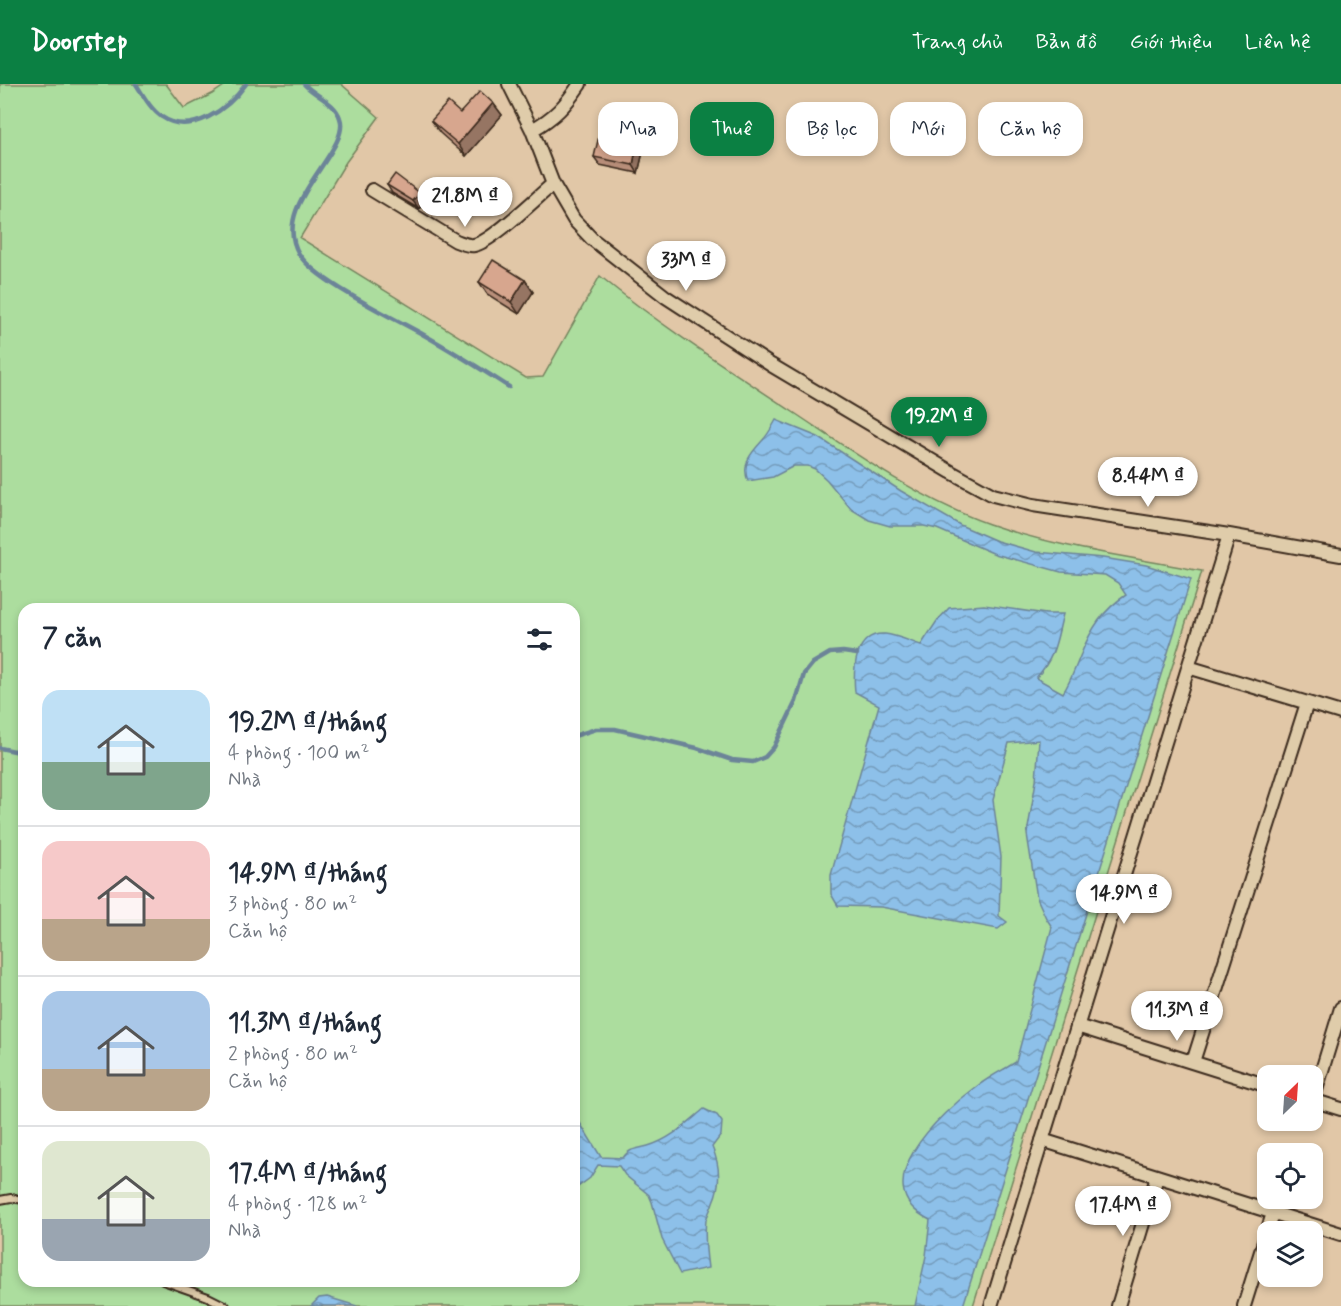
<!DOCTYPE html>
<html lang="vi">
<head>
<meta charset="utf-8">
<style>
  body { margin:0; font-family:Mynerve,sans-serif; background:#f2f2f3; color:#1f2937; height:100vh; display:flex; flex-direction:column; font-size:22px; white-space:nowrap }
  * { box-sizing:border-box; margin:0 }
  p { font-size:20px; color:#747a83 }
  .icon { flex:none; width:33px; height:33px; fill:none; stroke:currentColor; stroke-width:2; stroke-linecap:round; stroke-linejoin:round }
  .map { position:relative; flex:1; overflow:hidden }
  .side { position:absolute; left:18px; top:519px; width:562px; height:684px; display:flex; flex-direction:column; background:#fff; border-radius:18px; box-shadow:0 3px 9px #0003 }
  .side>* { flex:none }
  .guide { position:absolute; left:598px; top:18px; width:570px; height:54px; display:flex; gap:12px }
  .needle { width:39px; rotate:25deg }
  .controls { position:absolute; left:1257px; top:981px; display:grid; gap:12px }
  .controls a { display:grid; place-items:center; width:66px; height:66px; border-radius:12px; background:#fff; box-shadow:0 3px 9px #0003; font-size:30px }
  .price { position:absolute; translate:-50% -51px; padding:0 14px; border-radius:21px; background:#fff; color:#222; font-size:20px; line-height:39px; filter:drop-shadow(0 2px 3px #0008) }
  .price::after { content:''; position:absolute; left:50%; top:36px; width:18px; height:14px; margin-left:-9px; background:inherit; clip-path:polygon(0 0,100% 0,50% 100%) }
  .price.current { background:#0b8043; color:#fff }
  ul { padding:0; list-style:none }
  li { display:flex; align-items:center; gap:18px; height:150px; padding:0 24px }
  li+li { border-top:2px solid #e0e1e3 }
  li span { display:grid; place-items:center; flex:none; width:168px; height:120px; border-radius:18px; color:#555 }
  li>.icon { margin-inline-start:auto }
  span .icon { width:72px; height:72px; fill:#fffc; stroke-width:1 }
  li b { font-size:26px }
  h2 { display:flex; justify-content:space-between; align-items:center; height:72px; padding:0 24px; font-size:26px }
  .pill { padding:0 21px; border-radius:18px; background:#fff; box-shadow:0 3px 9px #0003; font-size:21px; line-height:54px }
  .pill.current { background:#0b8043; color:#fff }
  header { display:flex; align-items:center; gap:36px; box-sizing:border-box; height:84px; padding:0 30px; background:#0b8043; color:#fff }
  header strong { font-size:28px }
  nav { display:flex; gap:33px; margin-inline-start:auto; font-size:21px }
  .map>svg:first-child { display:block }
</style>
</head>
<body>
<header>
<strong>Doorstep</strong>
<nav><a>Trang chủ</a><a>Bản đồ</a><a>Giới thiệu</a><a>Liên hệ</a></nav>
</header>
<div class="map">
<svg width="1341" height="1222" viewBox="0 0 1341 1222">
  <defs>
    <pattern id="water-waves" width="16" height="10" patternUnits="userSpaceOnUse" patternTransform="scale(1.5)"><rect width="16" height="10" fill="#8dc0e9"/><path d="M0 5q4-4 8 0t8 0" fill="none" stroke="#749cbc"/></pattern>
  </defs>
  <rect width="100%" height="100%" fill="#e1c7a7"/>
  <filter id="ink" filterUnits="userSpaceOnUse"><feTurbulence type="fractalNoise" baseFrequency=".0167" numOctaves="2"/><feDisplacementMap in="SourceGraphic" scale="12" xChannelSelector="R" yChannelSelector="G"/><feConvolveMatrix kernelMatrix="1 2 1 2 8 2 1 2 1" color-interpolation-filters="sRGB"/></filter>
  <g filter="url(#ink)">
    <path fill="#acdd9e" stroke="#74845e" stroke-width="1.5" fill-rule="evenodd" d="M0,0H166L184,24L212,10L227,0H341L379,33L346,78L300,154L526,294L543,293L600,192C661,242 727,284 793,328C855,369 918,415 989,440C1057,464 1131,473 1202,487L973,1222H0ZM24,525H574V1197H24Z"/>
    <path fill="url(#water-waves)" stroke="#6c8498" stroke-width="1.5" d="M776,336L818,353L901,407L960,441L997,457L1036,468L1103,474L1146,481L1191,495L963,1222H915L926,1172L930,1136C861,1102 942,1028 976,1003C989,993 1003,986 1016,978L1052,843L1046,834L1037,814L1027,750L1036,697L1039,656L1009,659L993,716L1001,773L999,832L1007,838L998,845L881,823L838,822L831,810V791L879,621L855,608C853,587 854,548 885,550C896,551 909,557 921,561L937,537L949,524L984,521L1046,530H1063C1056,557 1056,572 1036,594L1063,609C1071,597 1075,584 1081,570C1091,545 1103,526 1126,511L1118,499L1105,491L1061,488L995,470L937,445L924,442H890L869,436L851,425L827,396L815,385L808,382H794L773,393L748,397C741,380 751,369 762,357C768,351 772,343 776,336Z
      M704,1025L717,1031L722,1038L721,1051L712,1063C720,1081 721,1100 713,1118C711,1125 708,1130 706,1136C704,1152 706,1169 708,1184L680,1190L662,1155L652,1118L649,1111L625,1091L619,1082L598,1081L590,1094L575,1105V1031L601,1073L623,1074C629,1064 637,1065 648,1062C670,1056 687,1039 704,1025Z
      M327,1213L357,1222H311L319,1214Z"/>
    <g fill="none" stroke-linecap="round" stroke-linejoin="round">
      <path stroke="#6c8498" stroke-width="4.5" d="M136,0C143,11 151,26 162,33C191,53 229,24 246,0
        M304,0C315,12 335,18 340,34C352,67 269,120 299,170C315,197 394,234 424,251C453,267 481,285 509,303
        M574,652L596,645H615L697,664L732,676L753,678L765,673L774,663L796,617L804,590L813,579L830,569L843,568L857,570
        M0,664L24,669"/>
      <g stroke="#3b2a1e" stroke-width="10">
        <path id="service" d="M0,1116L11,1114L24,1116
          M163,1197L208,1213L226,1222"/>
      </g>
      <g stroke="#3b2a1e" stroke-width="16">
        <path id="minor" d="M509,0L532,46L553,100L574,136L592,155L666,213L771,281L951,388L993,411L1033,421L1229,451L1341,471
          M532,46C555,33 565,22 580,0
          M372,106L456,157C462,159 468,162 474,161C492,158 537,113 553,100
          M1188,583L1341,629
          M1077,942L1268,1002
          M1193,978L1307,619
          M1312,1016L1341,1025
          M1313,1016L1341,924
          M1042,1056L1341,1150
          M991,1222L1229,451
          M1118,1222L1157,1093
          M1244,1222L1273,1129"/>
      </g>
      <use href="#service" stroke="#dfccaa" stroke-width="6"/>
      <use href="#minor" stroke="#dfccaa" stroke-width="12"/>
    </g>
    <path fill="#b98f7a" stroke="#3b2a1e" stroke-width="1.5" d="M493,19L502,31L466,72L440,49L431,37Z
      M643,68L638,89L600,81L594,73Z
      M387,101L420,109L425,117L419,125L392,109Z
      M525,196L533,208L519,230L487,210L479,198Z"/>
    <path fill="#967463" stroke="#3b2a1e" stroke-width="1.5" d="M493,19L502,31L466,72L458,60Z
      M637,60L643,68L638,89L633,81Z
      M420,109L425,117L419,125L413,117Z
      M525,196L533,208L519,230L511,218Z"/>
    <path fill="#d7a68e" stroke="#3b2a1e" stroke-width="1.5" d="M480,7L493,19L458,60L431,37L448,18L460,29Z
      M599,52L637,60L633,81L594,73Z
      M395,90L420,109L413,117L387,101Z
      M493,176L525,196L511,218L479,198Z"/>
  </g>
</svg>
<div class="controls">
<a><svg class="needle" viewBox="-14 -14 28 28"><path d="M0-13l5 13h-10z" fill="#e53935"/><path d="M0 13l5-13h-10z" fill="#747a83"/></svg></a>
<a><svg class="icon" aria-label="locate" viewBox="0 0 24 24"><circle cx="12" cy="12" r="6"/><path d="M12 2v4M12 18v4M2 12h4M18 12h4"/></svg></a>
<a><svg class="icon" aria-label="layers" viewBox="0 0 24 24"><path d="M12 4l9 5-9 5-9-5zM3 14l9 5 9-5"/></svg></a>
</div>
<b class="price" style="left:465px;top:144px">21.8M ₫</b>
<b class="price" style="left:686px;top:208px">33M ₫</b>
<b class="price current" style="left:939px;top:364px">19.2M ₫</b>
<b class="price" style="left:1148px;top:424px">8.44M ₫</b>
<b class="price" style="left:1124px;top:841px">14.9M ₫</b>
<b class="price" style="left:1177px;top:958px">11.3M ₫</b>
<b class="price" style="left:1123px;top:1153px">17.4M ₫</b>
<div class="guide">
<a class="pill">Mua</a>
<a class="pill current">Thuê</a>
<a class="pill">Bộ lọc</a>
<a class="pill">Mới</a>
<a class="pill">Căn hộ</a>
</div>
<section class="side">
<h2>7 căn<svg class="icon" aria-label="filters" viewBox="0 0 24 24"><path d="M4 7h16M4 17h16"/><circle cx="9" cy="7" r="2"/><circle cx="15" cy="17" r="2"/></svg></h2>
<ul>
<li><span style="background:linear-gradient(#bfe0f5 60%,#7fa58c 0)"><svg class="icon" aria-label="home" viewBox="0 0 24 24"><path d="M3 11l9-7 9 7M6 9v11h12V9"/></svg></span><div><b>19.2M ₫/tháng</b><p>4 phòng · 100 m²</p><p>Nhà</p></div></li>
<li><span style="background:linear-gradient(#f6c9c9 65%,#b9a48a 0)"><svg class="icon" aria-label="home" viewBox="0 0 24 24"><path d="M3 11l9-7 9 7M6 9v11h12V9"/></svg></span><div><b>14.9M ₫/tháng</b><p>3 phòng · 80 m²</p><p>Căn hộ</p></div></li>
<li><span style="background:linear-gradient(#a9c7e8 65%,#b9a48a 0)"><svg class="icon" aria-label="home" viewBox="0 0 24 24"><path d="M3 11l9-7 9 7M6 9v11h12V9"/></svg></span><div><b>11.3M ₫/tháng</b><p>2 phòng · 80 m²</p><p>Căn hộ</p></div></li>
<li><span style="background:linear-gradient(#dfe7d0 65%,#9aa5b1 0)"><svg class="icon" aria-label="home" viewBox="0 0 24 24"><path d="M3 11l9-7 9 7M6 9v11h12V9"/></svg></span><div><b>17.4M ₫/tháng</b><p>4 phòng · 128 m²</p><p>Nhà</p></div></li>
</ul>
</section>
</div>
</body>
</html>
